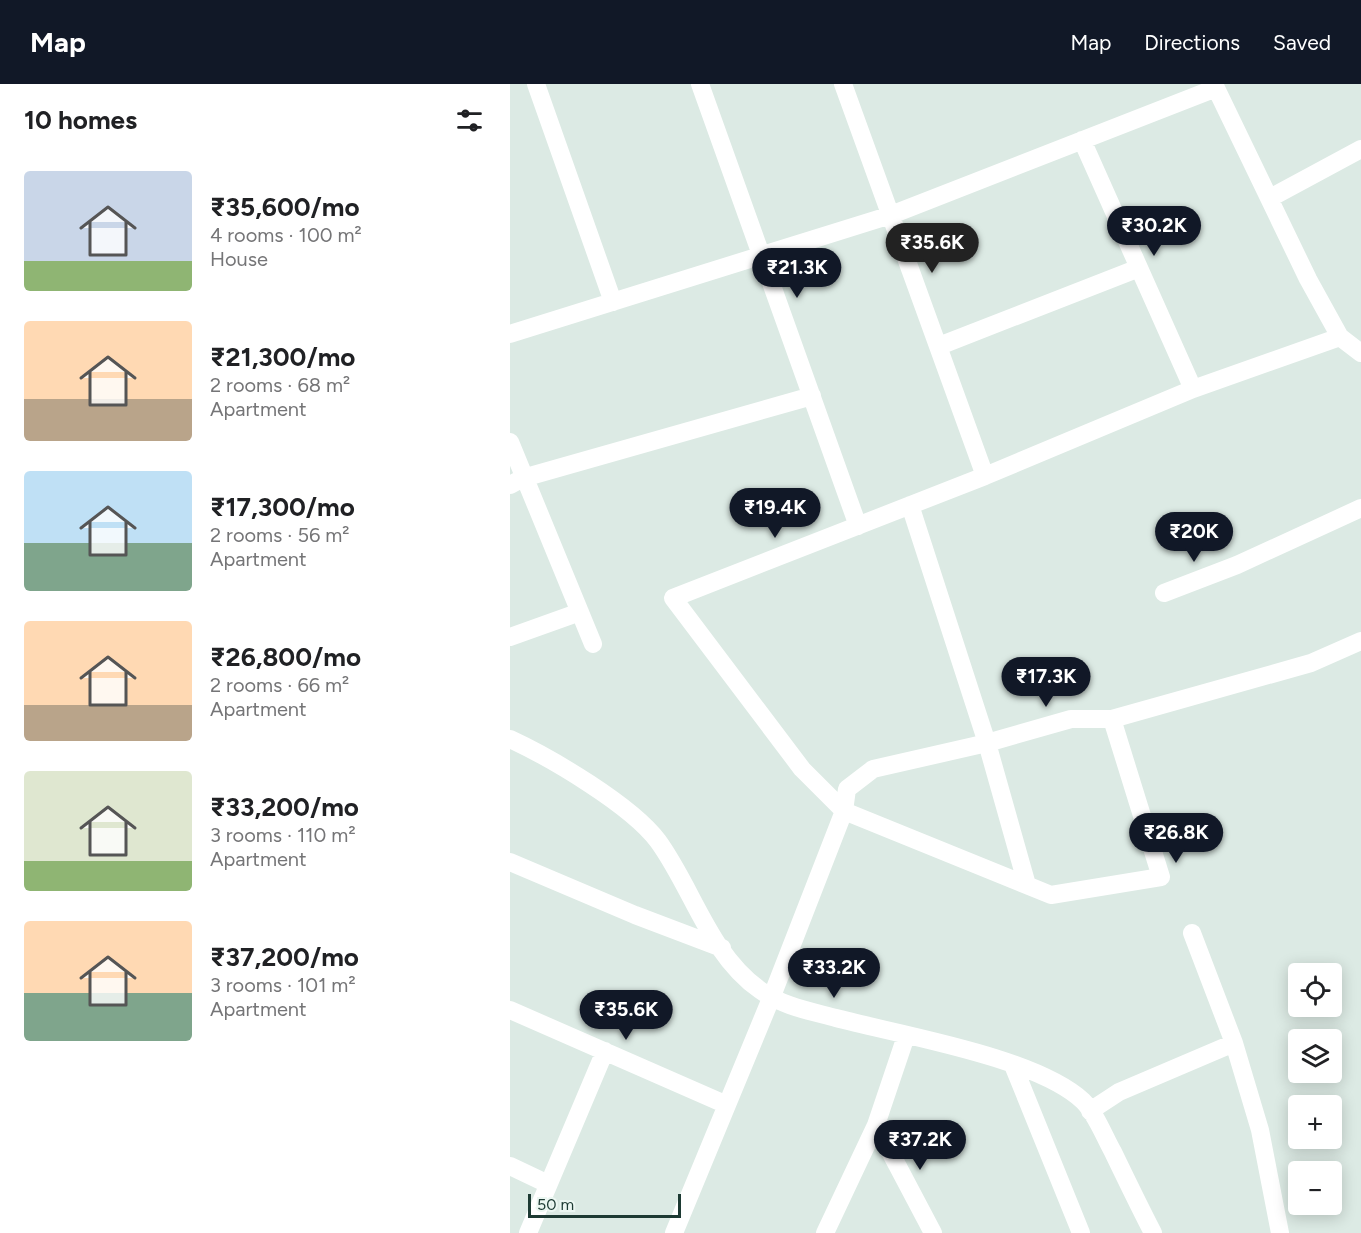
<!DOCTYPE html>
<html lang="en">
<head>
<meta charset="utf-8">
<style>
  body { margin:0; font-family:Figtree,sans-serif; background:#f6f6f6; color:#202124; height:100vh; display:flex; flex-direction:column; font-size:22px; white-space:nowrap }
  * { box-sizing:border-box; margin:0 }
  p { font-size:20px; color:#757577 }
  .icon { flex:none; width:33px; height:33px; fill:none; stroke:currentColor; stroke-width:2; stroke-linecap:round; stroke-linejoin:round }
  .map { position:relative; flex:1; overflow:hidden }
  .sheet { display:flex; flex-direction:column; background:#fff; width:510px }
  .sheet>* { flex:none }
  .tools { position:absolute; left:778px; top:879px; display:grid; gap:12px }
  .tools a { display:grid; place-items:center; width:54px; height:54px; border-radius:6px; background:#fff; box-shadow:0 3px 15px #0003; font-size:30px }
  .scale { position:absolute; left:18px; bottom:15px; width:153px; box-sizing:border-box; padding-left:6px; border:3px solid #1d3a33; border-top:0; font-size:16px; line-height:21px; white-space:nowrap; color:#1d3a33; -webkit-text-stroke:4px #ecf7f2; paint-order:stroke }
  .price { position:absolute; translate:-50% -51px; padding:0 14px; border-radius:21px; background:#111827; color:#fff; font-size:20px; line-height:39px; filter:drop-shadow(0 2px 3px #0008) }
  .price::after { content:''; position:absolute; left:50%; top:36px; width:18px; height:14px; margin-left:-9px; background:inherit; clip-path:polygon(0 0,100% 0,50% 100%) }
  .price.current { background:#222; color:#fff }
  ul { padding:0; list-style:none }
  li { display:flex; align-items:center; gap:18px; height:150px; padding:0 24px }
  li span { display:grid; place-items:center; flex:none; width:168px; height:120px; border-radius:6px; color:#555 }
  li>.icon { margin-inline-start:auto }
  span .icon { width:72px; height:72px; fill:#fffc; stroke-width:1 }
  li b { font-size:26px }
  h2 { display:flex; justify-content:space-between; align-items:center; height:72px; padding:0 24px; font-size:26px }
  header { display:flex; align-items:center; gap:36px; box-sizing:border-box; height:84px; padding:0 30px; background:#111827; color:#fff }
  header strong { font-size:28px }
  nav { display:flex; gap:33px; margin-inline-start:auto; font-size:21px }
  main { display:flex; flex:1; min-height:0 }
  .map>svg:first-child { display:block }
</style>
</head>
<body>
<header>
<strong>Map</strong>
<nav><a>Map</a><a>Directions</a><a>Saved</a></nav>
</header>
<main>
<section class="sheet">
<h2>10 homes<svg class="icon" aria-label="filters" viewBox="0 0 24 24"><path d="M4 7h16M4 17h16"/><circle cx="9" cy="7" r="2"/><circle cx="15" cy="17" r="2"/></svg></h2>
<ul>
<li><span style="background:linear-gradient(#c9d6e8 75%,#8fb573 0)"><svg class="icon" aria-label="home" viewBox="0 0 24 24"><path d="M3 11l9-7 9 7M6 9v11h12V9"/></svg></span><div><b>₹35,600/mo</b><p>4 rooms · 100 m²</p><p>House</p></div></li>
<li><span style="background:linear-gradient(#ffd9b3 65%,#b9a48a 0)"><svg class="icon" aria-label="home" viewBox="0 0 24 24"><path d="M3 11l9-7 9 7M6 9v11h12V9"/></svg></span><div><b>₹21,300/mo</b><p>2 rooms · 68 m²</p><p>Apartment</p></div></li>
<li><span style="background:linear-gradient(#bfe0f5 60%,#7fa58c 0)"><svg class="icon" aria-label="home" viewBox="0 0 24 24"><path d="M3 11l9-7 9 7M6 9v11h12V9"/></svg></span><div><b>₹17,300/mo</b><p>2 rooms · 56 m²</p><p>Apartment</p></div></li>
<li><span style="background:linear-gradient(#ffd9b3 70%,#b9a48a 0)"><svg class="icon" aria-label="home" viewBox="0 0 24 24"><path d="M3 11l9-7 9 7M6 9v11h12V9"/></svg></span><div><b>₹26,800/mo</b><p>2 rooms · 66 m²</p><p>Apartment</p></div></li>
<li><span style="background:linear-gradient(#dfe7d0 75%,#8fb573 0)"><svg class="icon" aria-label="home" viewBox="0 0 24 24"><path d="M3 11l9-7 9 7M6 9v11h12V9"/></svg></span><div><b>₹33,200/mo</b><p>3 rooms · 110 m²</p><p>Apartment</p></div></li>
<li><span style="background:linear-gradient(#ffd9b3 60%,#7fa58c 0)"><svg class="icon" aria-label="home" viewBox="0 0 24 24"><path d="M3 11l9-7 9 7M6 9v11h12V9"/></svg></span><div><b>₹37,200/mo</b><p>3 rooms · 101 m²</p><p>Apartment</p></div></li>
</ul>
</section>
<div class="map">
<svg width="851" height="1149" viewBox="0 0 851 1149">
  <rect width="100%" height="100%" fill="#dceae4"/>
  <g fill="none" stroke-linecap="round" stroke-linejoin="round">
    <path stroke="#fff" stroke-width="18" d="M26,0L103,218
      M190,0L348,442
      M333,0L475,392
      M704,0L798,195L830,253L851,269
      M572,56L683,305
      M760,114L851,65
      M0,250L381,131L706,4
      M429,262L629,184
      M0,358L83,560
      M0,401L13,394L302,312
      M400,421L477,659L517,801
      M654,509L727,481L851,424
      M0,553L70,528
      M602,635H561L477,659L363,685L337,705L334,727L541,811L651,793L602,635L801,579L851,557
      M0,655C41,674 121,721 148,757C183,805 199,870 250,906C272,922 300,927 326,934C390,951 526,973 573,1017C586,1030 594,1052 603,1068C616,1095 629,1122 643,1149
      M0,778L125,831L212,864
      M682,849L724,959L750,1046L770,1149
      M0,926L217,1021
      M503,981L571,1149
      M580,1027L609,1008L724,959
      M366,1041L423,1149
      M0,1082L38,1100
      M18,1149L95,967
      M164,1149L262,912L334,727L292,685L163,514L475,392L683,305L830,253
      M315,1149L366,1041L396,952"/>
  </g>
</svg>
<div class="tools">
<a><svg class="icon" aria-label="locate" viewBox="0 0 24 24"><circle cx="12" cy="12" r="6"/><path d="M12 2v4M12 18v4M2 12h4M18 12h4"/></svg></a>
<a><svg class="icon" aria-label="layers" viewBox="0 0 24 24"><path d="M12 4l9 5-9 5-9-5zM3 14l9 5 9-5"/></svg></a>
<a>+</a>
<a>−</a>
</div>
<div class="scale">50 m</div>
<b class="price" style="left:644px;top:173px">₹30.2K</b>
<b class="price current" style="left:422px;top:190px">₹35.6K</b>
<b class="price" style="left:287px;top:215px">₹21.3K</b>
<b class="price" style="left:265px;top:455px">₹19.4K</b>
<b class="price" style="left:684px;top:479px">₹20K</b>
<b class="price" style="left:536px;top:624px">₹17.3K</b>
<b class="price" style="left:666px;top:780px">₹26.8K</b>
<b class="price" style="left:324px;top:915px">₹33.2K</b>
<b class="price" style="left:116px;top:957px">₹35.6K</b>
<b class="price" style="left:410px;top:1087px">₹37.2K</b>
</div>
</main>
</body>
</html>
